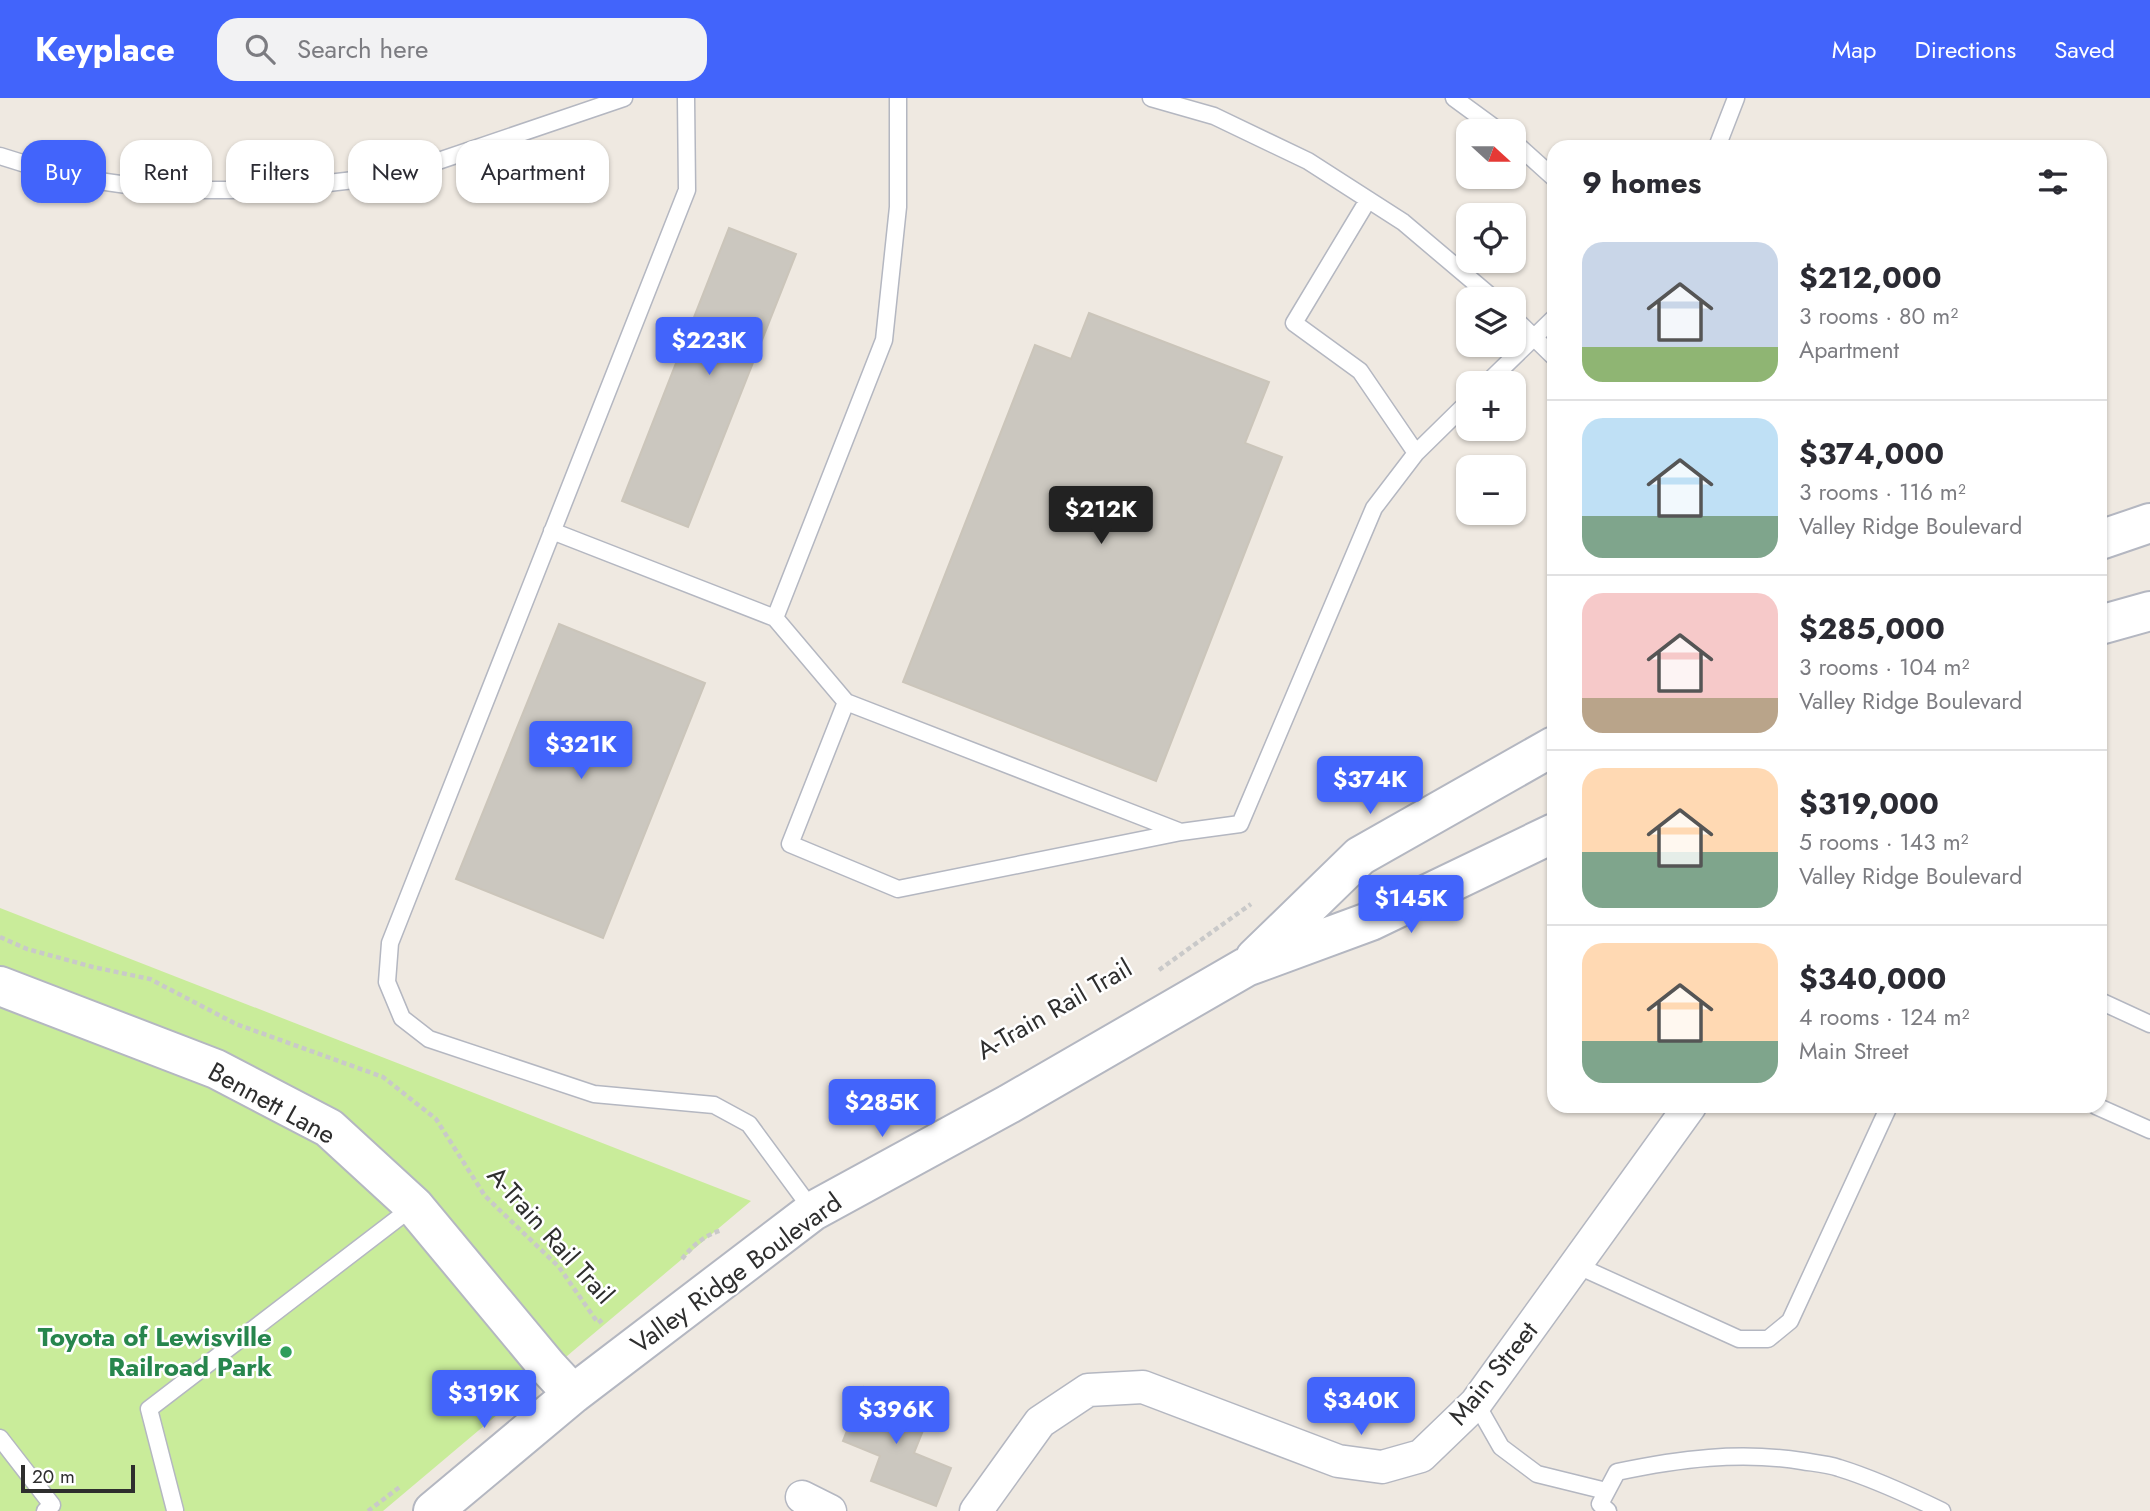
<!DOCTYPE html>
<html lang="en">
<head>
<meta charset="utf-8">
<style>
  body { margin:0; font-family:Jost,sans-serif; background:#f2f2f3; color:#2b2b33; height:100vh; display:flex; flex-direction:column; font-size:26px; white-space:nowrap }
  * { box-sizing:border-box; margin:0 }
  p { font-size:23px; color:#7c7c81 }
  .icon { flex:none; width:38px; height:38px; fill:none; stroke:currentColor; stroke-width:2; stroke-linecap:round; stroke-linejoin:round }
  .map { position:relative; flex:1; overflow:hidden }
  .sheet { position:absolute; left:1547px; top:42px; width:560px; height:973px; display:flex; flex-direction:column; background:#fff; border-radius:21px; box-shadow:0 2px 5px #0004 }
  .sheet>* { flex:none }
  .hud { position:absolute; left:21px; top:42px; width:665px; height:63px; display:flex; gap:14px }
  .needle { width:46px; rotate:111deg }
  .fabs { position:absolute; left:1456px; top:21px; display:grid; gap:14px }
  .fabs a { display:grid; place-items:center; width:70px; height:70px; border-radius:14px; background:#fff; box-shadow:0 2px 5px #0004; font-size:35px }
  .scale { position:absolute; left:21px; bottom:18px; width:114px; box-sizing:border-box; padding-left:7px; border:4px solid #2e2e2e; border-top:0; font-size:19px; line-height:24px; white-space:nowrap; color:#2e2e2e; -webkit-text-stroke:5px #fff; paint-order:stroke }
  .price { position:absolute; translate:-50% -60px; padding:0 16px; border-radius:7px; background:#4264fb; color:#fff; font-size:23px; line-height:46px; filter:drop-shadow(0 2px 4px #0008) }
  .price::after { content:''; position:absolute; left:50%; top:42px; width:21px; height:16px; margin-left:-10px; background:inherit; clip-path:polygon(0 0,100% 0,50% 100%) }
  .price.current { background:#222; color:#fff }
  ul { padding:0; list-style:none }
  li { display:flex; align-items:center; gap:21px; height:175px; padding:0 35px }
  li+li { border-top:2px solid #e1e1e2 }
  li span { display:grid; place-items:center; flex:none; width:196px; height:140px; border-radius:21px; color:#555 }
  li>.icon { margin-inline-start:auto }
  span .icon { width:84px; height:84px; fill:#fffc; stroke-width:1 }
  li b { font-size:30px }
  h2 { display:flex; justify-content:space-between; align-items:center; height:84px; padding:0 35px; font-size:30px }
  .pill { padding:0 24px; border-radius:21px; background:#fff; box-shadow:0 2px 5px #0004; font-size:24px; line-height:63px }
  .pill.current { background:#4264fb; color:#fff }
  header { display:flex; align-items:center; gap:42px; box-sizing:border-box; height:98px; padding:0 35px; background:#4264fb; color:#fff }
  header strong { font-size:33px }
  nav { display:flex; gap:38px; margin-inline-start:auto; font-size:24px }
  .search { width:490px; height:63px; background:#f2f2f3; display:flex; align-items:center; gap:18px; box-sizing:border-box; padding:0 24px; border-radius:21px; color:#7c7c81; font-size:26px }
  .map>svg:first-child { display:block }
</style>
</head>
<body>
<header>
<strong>Keyplace</strong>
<div class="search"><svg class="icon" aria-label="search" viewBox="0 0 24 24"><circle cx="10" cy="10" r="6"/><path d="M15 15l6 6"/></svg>Search here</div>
<nav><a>Map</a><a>Directions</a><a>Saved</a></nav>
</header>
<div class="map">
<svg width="2150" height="1413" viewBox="0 0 2150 1413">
  <rect width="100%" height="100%" fill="#efe9e1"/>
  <path fill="#c9ec9a" d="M0,810L751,1103L383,1413H0Z"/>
  <path fill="#cbc7bf" stroke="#cbc5ba" stroke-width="2" d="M729,130L796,156L688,429L622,403Z
    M1089,215L1269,284L1245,345L1282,359L1156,683L903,584L1035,247L1071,261Z
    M559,526L705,585L603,840L456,781Z
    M864,1289L930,1315L914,1355L951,1370L936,1408L871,1383L880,1358L843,1343Z"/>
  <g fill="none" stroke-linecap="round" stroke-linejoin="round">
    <g stroke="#b4b7c1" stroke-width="19">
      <path id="lane" d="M686,0L687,92L390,845L387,884L402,920L429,941L594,996L714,1007L749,1026L813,1113
        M1151,0L1214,18L1308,63L1403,124L1494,201
        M1454,0L1499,33
        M1514,44L1554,80
        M1717,49L1736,0
        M0,58L64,78L162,92H268L397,77L624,0
        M1368,102L1294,225L1360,273L1416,355
        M1514,220L1554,259
        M1487,285L1554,220
        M552,433L775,520L884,242L898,109V0
        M775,520L846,604L1181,734L1240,726L1374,410L1416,355L1468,304
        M846,604L790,746L898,791L1181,734
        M2100,903L2150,926
        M2096,1008L2150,1032
        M1576,1167L1739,1241H1768L1790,1223L1889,1008
        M1476,1305L1501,1349L1537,1376L1606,1393
        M0,1340L52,1407L45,1413
        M175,1412L149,1311L414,1108
        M1608,1413L1600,1406L1617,1374C1679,1361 1739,1353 1802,1363C1814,1365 1827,1366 1839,1370C1875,1381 1909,1397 1942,1413"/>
    </g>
    <g stroke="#b4b7c1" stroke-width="35">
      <path id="street" d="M802,1399L830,1413
        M976,1413L1040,1324L1088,1292L1143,1289L1338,1363L1382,1369L1421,1358L1476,1305L1690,1008"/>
    </g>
    <g stroke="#b4b7c1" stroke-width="42">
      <path id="secondary" d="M2100,442L2150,425
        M2100,527L2150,513
        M1255,860L1360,758L1554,648
        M0,888L216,971L329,1030L414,1108L547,1268L573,1296
        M433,1413L573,1296L813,1113L1009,1006L1246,869L1371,823L1554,735"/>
    </g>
    <path stroke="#c9c9c9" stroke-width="4.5" stroke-dasharray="5 3.5" stroke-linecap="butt" d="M0,839L27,851L93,869L150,881L236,926L383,979L436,1021L485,1098L559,1169L598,1225L603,1221
      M1159,872L1251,806
      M682,1161C693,1147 705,1137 722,1132
      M368,1413L401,1388"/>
    <use href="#lane" stroke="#fff" stroke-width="16"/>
    <use href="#street" stroke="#fff" stroke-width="32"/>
    <use href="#secondary" stroke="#fff" stroke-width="38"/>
  </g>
  <circle fill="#2e9e5b" stroke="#fff" stroke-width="2.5" cx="286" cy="1254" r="7"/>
  <g text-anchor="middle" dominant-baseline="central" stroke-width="5" stroke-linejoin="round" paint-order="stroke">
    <g font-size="26" fill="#2e2e2e" stroke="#fff">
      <text transform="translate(1054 911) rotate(-30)">A-Train Rail Trail</text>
      <text transform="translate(272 1005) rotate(29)">Bennett Lane</text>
      <text transform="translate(551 1137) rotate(48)">A-Train Rail Trail</text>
      <text transform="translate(736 1175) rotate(-36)">Valley Ridge Boulevard</text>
      <text transform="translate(1493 1275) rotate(-51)">Main Street</text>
    </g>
    <g font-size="26" font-weight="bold" fill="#27864d" stroke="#fff" text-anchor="end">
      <text x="272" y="1239">Toyota of Lewisville<tspan x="272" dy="30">Railroad Park</tspan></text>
    </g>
  </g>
</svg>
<div class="fabs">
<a><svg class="needle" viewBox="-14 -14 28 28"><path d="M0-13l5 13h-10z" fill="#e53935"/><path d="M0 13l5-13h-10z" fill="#7c7c81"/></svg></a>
<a><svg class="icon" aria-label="locate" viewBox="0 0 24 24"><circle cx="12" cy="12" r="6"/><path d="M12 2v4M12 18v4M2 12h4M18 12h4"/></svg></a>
<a><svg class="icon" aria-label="layers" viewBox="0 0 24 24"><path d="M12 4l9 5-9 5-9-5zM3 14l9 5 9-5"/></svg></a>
<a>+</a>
<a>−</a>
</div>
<div class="scale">20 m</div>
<b class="price" style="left:709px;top:279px">$223K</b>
<b class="price current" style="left:1101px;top:448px">$212K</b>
<b class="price" style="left:581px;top:683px">$321K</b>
<b class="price" style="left:1370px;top:718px">$374K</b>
<b class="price" style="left:1411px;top:837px">$145K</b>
<b class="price" style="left:882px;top:1041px">$285K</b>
<b class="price" style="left:484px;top:1332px">$319K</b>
<b class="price" style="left:1361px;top:1339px">$340K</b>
<b class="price" style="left:896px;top:1348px">$396K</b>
<div class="hud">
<a class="pill current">Buy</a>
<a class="pill">Rent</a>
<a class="pill">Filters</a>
<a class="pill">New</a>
<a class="pill">Apartment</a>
</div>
<section class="sheet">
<h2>9 homes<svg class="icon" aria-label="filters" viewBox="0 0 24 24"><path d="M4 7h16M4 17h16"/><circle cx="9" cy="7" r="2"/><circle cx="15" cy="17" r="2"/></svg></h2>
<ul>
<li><span style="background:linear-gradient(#c9d6e8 75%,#8fb573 0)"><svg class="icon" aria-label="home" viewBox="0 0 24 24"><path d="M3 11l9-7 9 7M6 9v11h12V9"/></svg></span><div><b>$212,000</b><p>3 rooms · 80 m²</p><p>Apartment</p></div></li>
<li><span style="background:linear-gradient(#bfe0f5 70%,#7fa58c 0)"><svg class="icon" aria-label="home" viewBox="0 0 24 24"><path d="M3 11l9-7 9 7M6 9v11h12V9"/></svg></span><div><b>$374,000</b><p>3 rooms · 116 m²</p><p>Valley Ridge Boulevard</p></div></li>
<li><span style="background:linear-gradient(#f6c9c9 75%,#b9a48a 0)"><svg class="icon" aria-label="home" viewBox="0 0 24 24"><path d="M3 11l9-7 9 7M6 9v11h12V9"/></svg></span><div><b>$285,000</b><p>3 rooms · 104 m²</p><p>Valley Ridge Boulevard</p></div></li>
<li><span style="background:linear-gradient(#ffd9b3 60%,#7fa58c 0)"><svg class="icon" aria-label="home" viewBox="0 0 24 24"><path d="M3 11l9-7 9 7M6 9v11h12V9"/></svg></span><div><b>$319,000</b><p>5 rooms · 143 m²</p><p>Valley Ridge Boulevard</p></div></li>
<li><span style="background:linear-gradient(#ffd9b3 70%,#7fa58c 0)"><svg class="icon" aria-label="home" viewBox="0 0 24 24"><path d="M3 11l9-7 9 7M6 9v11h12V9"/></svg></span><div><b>$340,000</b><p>4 rooms · 124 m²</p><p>Main Street</p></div></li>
</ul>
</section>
</div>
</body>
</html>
